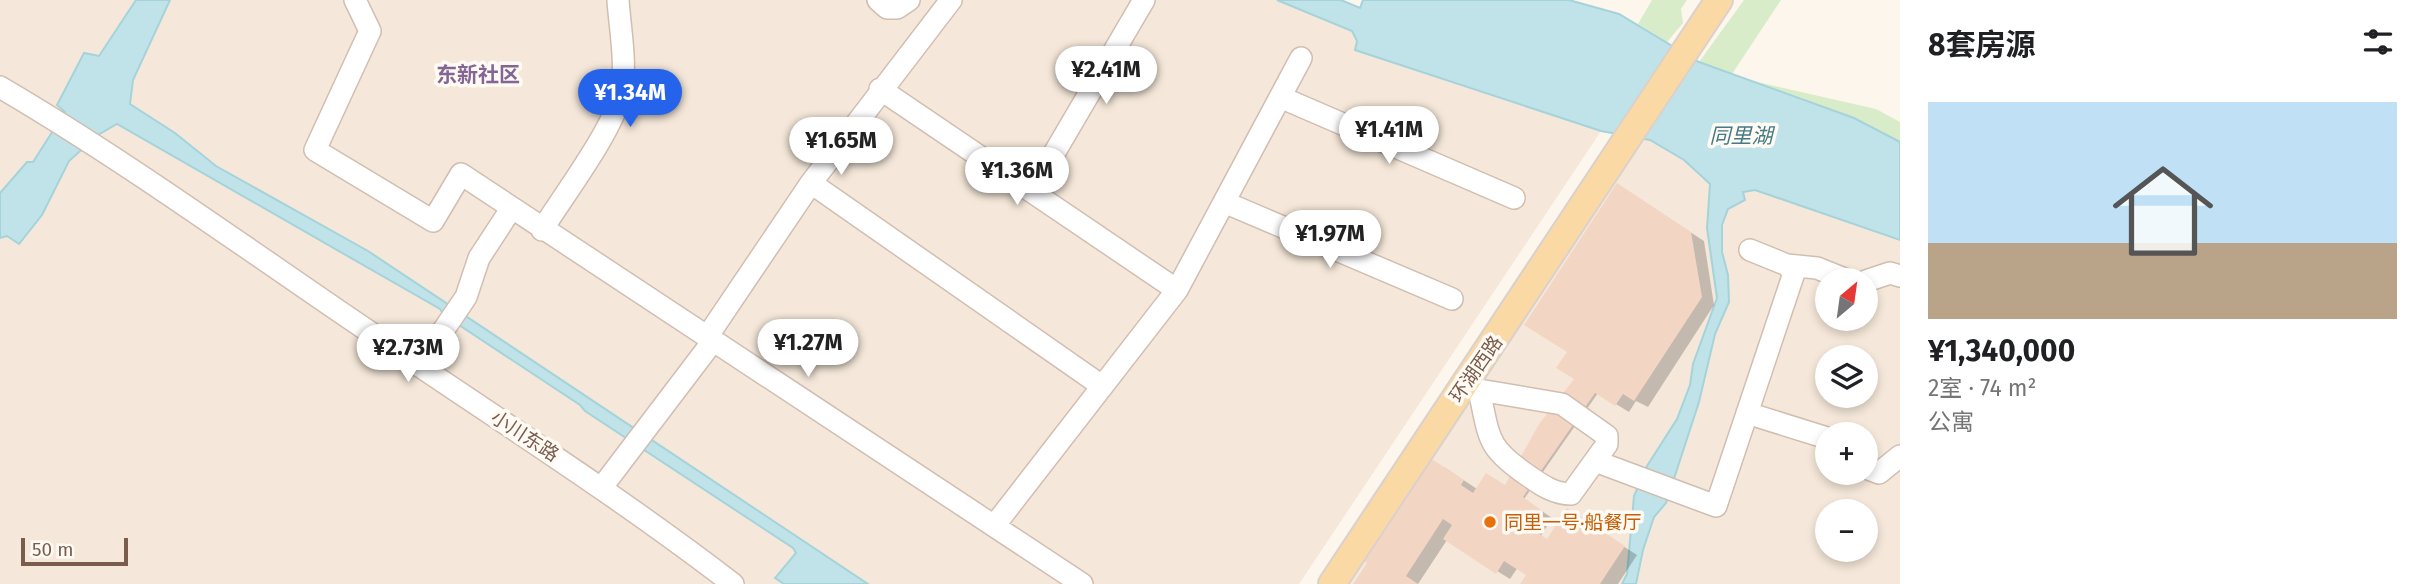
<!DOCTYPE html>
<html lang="zh">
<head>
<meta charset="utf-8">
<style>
  body { margin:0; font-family:"Fira Sans","Noto Sans SC",sans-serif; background:#f6f6f6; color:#202124; height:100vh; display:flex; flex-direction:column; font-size:26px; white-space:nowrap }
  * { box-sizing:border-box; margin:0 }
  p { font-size:23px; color:#757577 }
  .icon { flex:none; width:38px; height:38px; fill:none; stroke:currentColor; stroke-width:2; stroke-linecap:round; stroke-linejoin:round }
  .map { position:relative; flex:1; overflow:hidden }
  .details { display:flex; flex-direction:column; background:#fff; width:525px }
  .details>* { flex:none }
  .needle { width:46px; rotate:29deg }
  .buttons { position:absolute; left:1815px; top:268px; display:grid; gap:14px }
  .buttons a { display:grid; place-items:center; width:63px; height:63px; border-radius:50%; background:#fff; box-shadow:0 4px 10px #0003; font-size:35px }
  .scale { position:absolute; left:21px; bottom:18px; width:107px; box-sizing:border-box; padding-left:7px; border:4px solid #7a5c4d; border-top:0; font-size:19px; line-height:24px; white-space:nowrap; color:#7a5c4d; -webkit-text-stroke:5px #fffaf3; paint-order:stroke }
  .price { position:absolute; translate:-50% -60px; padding:0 16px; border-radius:24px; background:#fff; color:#222; font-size:23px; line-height:46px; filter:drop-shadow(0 2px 4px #0008) }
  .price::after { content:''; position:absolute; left:50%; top:42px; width:21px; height:16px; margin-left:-10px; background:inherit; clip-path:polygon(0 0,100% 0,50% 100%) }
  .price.selected { background:#2563eb; color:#fff }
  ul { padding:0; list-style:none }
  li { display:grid; align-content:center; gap:14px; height:371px; padding:0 28px }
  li+li { border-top:2px solid #e0e0e0 }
  li span { display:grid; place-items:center; height:217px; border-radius:0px; color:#555 }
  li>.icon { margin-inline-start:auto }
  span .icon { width:126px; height:126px; fill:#fffc; stroke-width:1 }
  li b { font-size:30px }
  h2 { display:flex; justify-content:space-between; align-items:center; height:84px; padding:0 28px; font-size:30px }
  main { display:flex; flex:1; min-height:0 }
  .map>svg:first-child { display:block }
</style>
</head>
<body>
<main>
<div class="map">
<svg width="1900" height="584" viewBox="0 0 1900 584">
  <rect width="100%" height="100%" fill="#fdf6ec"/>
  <path fill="#f5e8da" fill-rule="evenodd" d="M0,0H136L98,56L83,53L57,104L65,112L33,162H27L0,193Z
    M170,0H1277L1352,32L1358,41L1355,50L1601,131L1299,584H0V238L42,215L69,161L98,135Z
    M1636,138L1650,140L1684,160L1700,177L1719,190H1755L1900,240V584H1339ZM1827,280H1866V318H1827ZM1827,357H1866V396H1827ZM1827,434H1866V472H1827ZM1827,511H1866V550H1827Z"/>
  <path fill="#d8ecc9" d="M1652,0H1687L1681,9L1683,23L1667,42L1638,24Z
    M1744,0H1781L1732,74L1699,62Z
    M1744,79L1876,109L1900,122V142L1854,118Z"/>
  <path fill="#bfe3e8" stroke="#a5d3da" stroke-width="2" d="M136,0H170L133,80L130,104L175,133L216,166L368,251L868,584H784L775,578L796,553L793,548L585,411L580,405L444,315L440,309L117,124L98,135L69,161L42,215L19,244L7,236L0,238V193L27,162H33L65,112L57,105L84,53L99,56Z
    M1277,0H1341L1360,8L1363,0H1569L1619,14L1699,62L1854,118L1900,142V240L1755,190L1743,192L1745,200L1728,209L1722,225V252L1728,275L1729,302L1715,334L1699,402L1666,503L1654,517L1643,550L1636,584H1622L1627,574L1634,496L1647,466L1677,419L1690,385L1693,364L1717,298L1707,228L1710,184L1684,160L1650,140L1601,131L1355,50L1357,41L1352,31Z"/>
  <path fill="#0003" d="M1630,193L1704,241L1714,305L1648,407L1636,401L1629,412L1598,393L1524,499L1552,518L1541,536L1548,540L1579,518L1637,555L1618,584H1522L1528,574L1518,567L1510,579L1447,540L1418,584H1355L1444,467L1477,489L1506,487L1576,378L1569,351Z"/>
  <path fill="#f3d5c3" d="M1617,183L1691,232L1702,297L1634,401L1623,394L1615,406L1595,393L1523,497L1540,509L1529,527L1547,539L1567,508L1625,546L1600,584H1520L1526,575L1504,561L1496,574L1443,539L1452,525L1443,519L1406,576L1418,584H1353L1367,563L1363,560L1430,458L1464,480L1461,485L1473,493L1486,473L1505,485L1539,424L1574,379L1556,368L1567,352L1524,325Z"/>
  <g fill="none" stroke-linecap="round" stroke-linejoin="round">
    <g stroke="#d1beb0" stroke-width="24">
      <path id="minor" d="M355,0L370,31L315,150L433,221L461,174L1082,584
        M878,0L887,8H897L909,0
        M0,87C128,162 248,250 371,333C492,416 616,494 733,584
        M880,89L1177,290
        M1280,97L1514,198
        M811,183L1102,386
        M1032,191L1144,0
        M1224,202L1452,299
        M542,230C563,196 614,129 621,93C627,63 620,30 618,0
        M1787,265L1817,268L1847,280
        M1866,281L1890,273L1900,276
        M707,337L811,183L951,0
        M419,366L466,297L479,258L511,209
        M1467,382L1479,390L1562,404L1607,436V444L1571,494C1555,494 1543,486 1530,477C1486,447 1490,440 1479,390
        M1747,413L1827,438
        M1595,461L1716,506L1794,273L1787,265L1750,250
        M1866,468L1879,473L1900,456
        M602,487L713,341
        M994,526L1177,290L1301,58"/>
    </g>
    <g stroke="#dad1cd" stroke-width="30">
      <path id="major" d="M1332,584L1719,0"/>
    </g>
    <use href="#minor" stroke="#fff" stroke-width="21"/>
    <use href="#major" stroke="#fbd9a5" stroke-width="26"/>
  </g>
  <circle fill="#e8710a" stroke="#fffaf3" stroke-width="2.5" cx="1490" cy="522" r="7"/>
  <g text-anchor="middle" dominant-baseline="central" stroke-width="7" stroke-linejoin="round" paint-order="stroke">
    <g font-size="19" fill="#7a5c4d" stroke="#fffaf3">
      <text transform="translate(1476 369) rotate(-55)">环湖西路</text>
      <text transform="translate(525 436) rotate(33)">小川东路</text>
    </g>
    <g font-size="19" fill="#c56008" stroke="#fffaf3" text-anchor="start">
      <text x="1504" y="522">同里一号·船餐厅</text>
    </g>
    <g font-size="21" font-weight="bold" fill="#846695" stroke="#fffaf3">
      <text x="478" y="75">东新社区</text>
    </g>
    <g font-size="21" font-style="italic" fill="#437c86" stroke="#fffaf3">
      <text x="1741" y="136">同里湖</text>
    </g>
  </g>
</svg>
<div class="buttons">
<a><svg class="needle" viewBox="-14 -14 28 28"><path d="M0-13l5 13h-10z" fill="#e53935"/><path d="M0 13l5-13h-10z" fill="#757577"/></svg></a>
<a><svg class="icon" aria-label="layers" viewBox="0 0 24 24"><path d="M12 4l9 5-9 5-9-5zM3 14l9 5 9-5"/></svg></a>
<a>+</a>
<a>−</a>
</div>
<div class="scale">50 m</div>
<b class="price" style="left:1106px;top:106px">¥2.41M</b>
<b class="price selected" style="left:630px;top:129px">¥1.34M</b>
<b class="price" style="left:1389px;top:166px">¥1.41M</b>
<b class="price" style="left:841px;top:177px">¥1.65M</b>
<b class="price" style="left:1017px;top:207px">¥1.36M</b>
<b class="price" style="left:1330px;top:270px">¥1.97M</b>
<b class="price" style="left:808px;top:379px">¥1.27M</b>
<b class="price" style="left:408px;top:384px">¥2.73M</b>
</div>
<section class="details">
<h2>8套房源<svg class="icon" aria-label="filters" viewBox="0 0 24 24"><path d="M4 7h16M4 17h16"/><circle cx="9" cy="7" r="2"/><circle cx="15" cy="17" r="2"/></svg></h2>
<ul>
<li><span style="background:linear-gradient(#bfe0f5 65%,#b9a48a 0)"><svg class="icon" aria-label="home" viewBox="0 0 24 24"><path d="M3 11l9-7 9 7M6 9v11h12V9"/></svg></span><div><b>¥1,340,000</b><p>2室 · 74 m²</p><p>公寓</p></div></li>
</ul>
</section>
</main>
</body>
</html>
